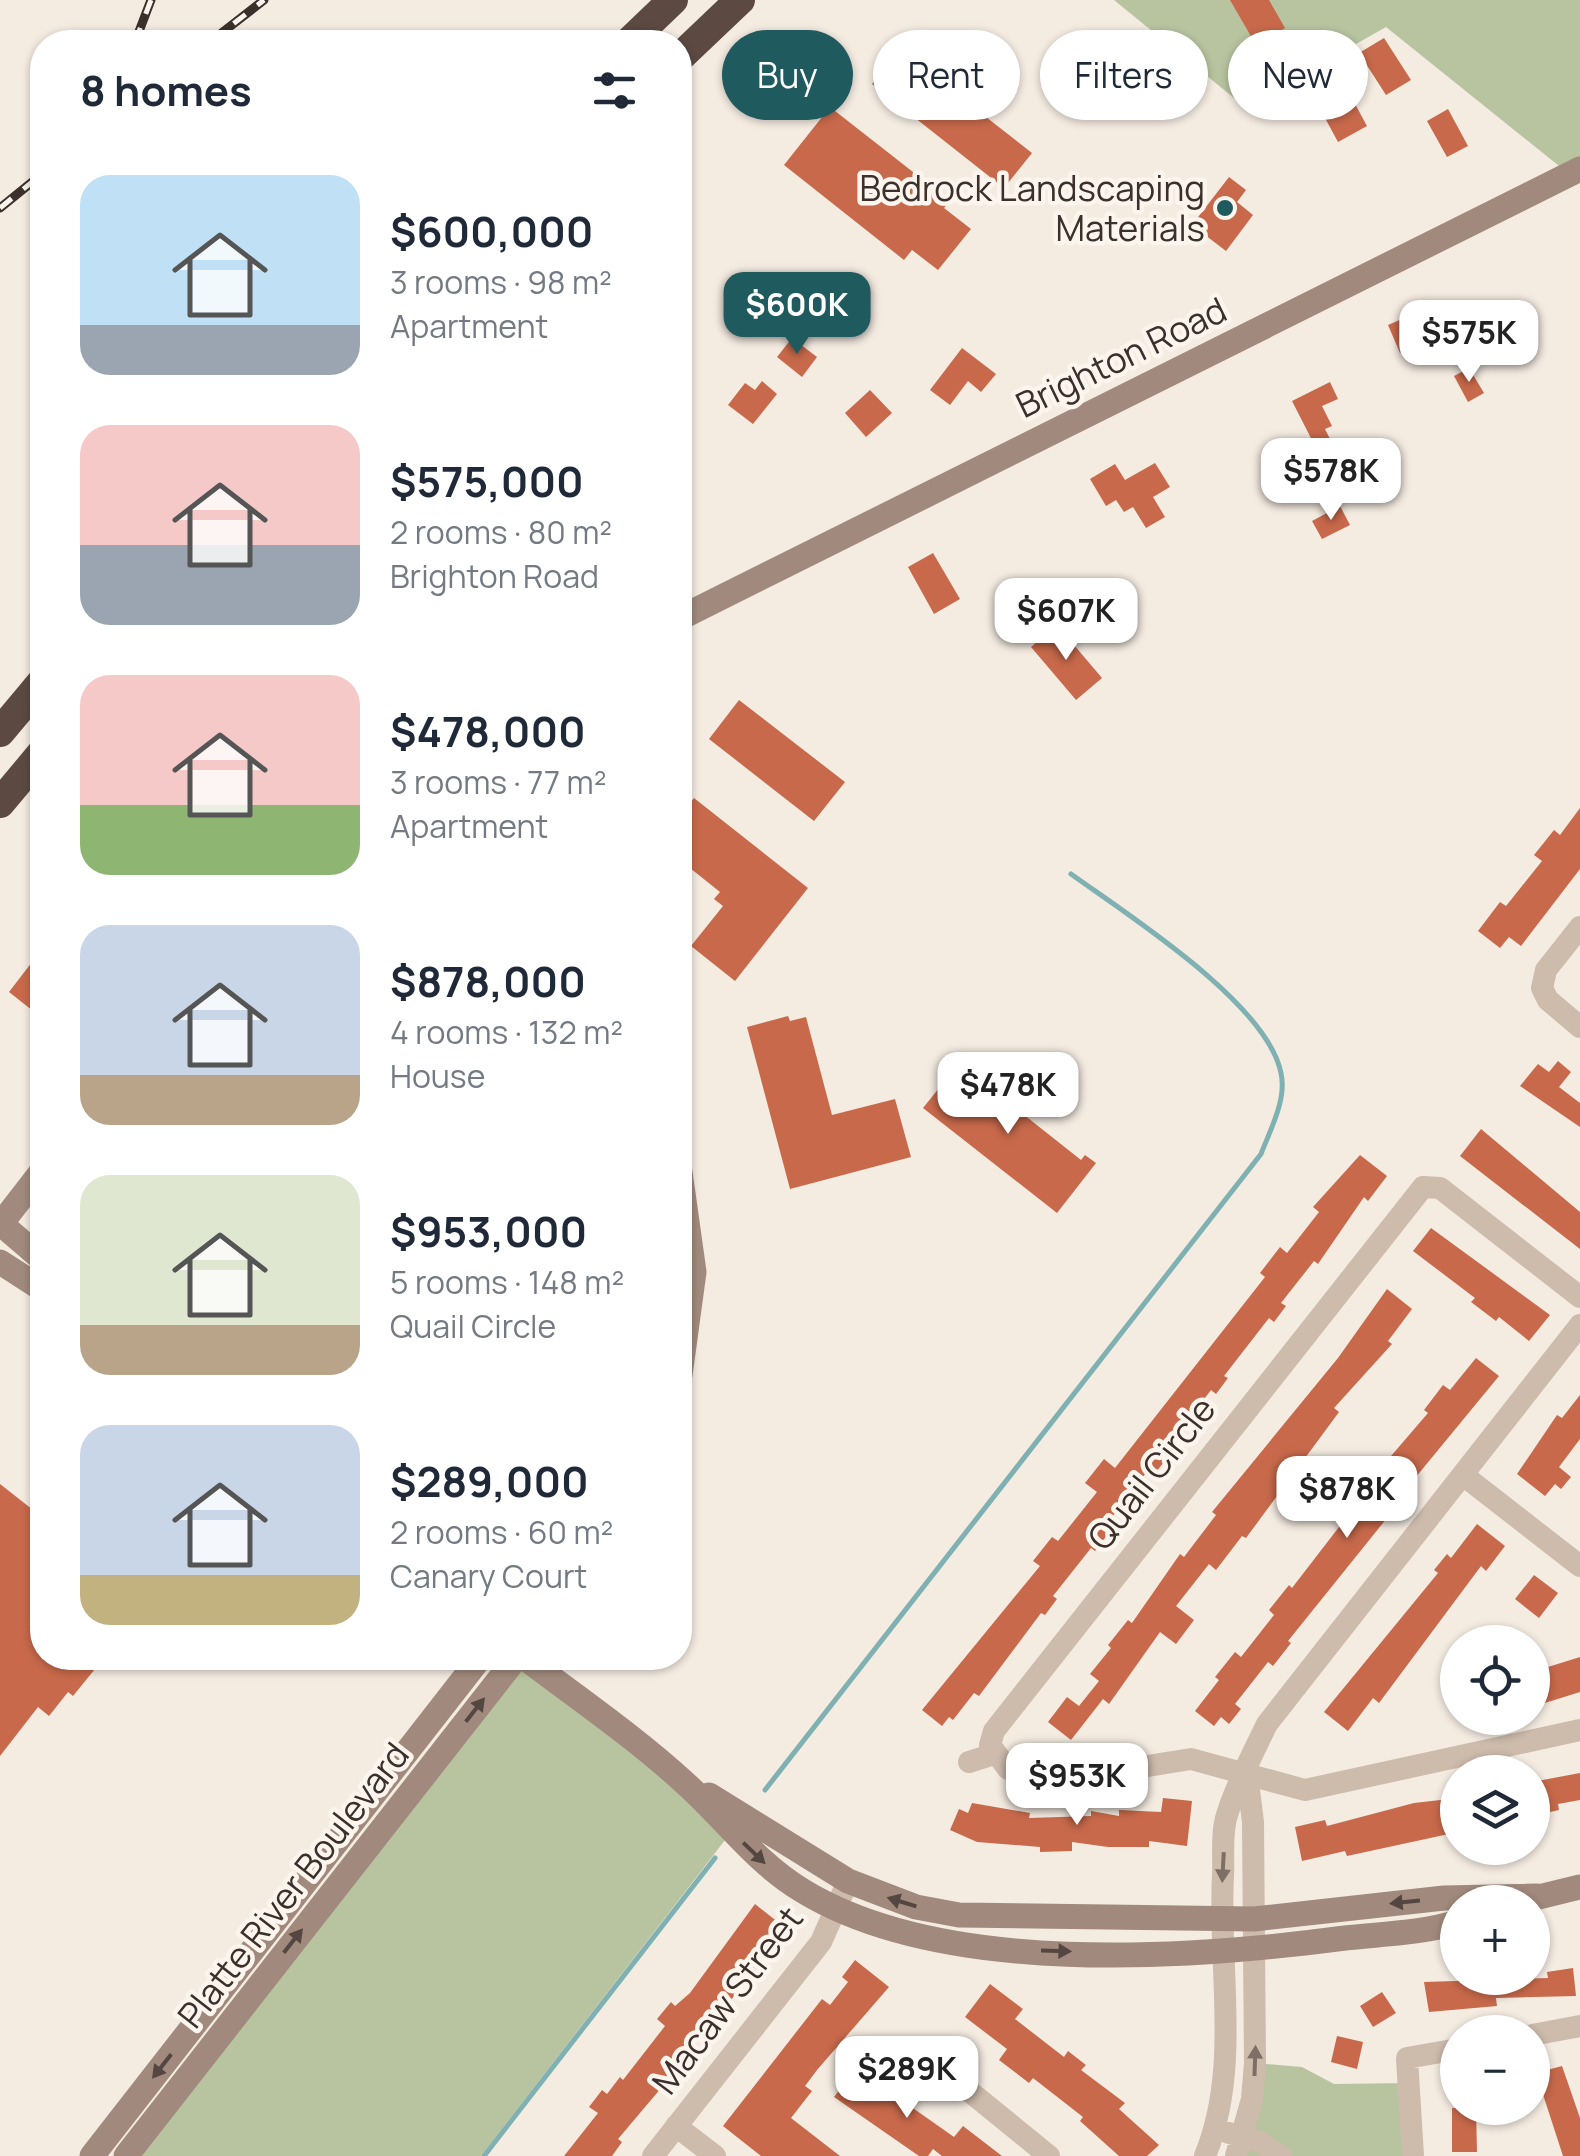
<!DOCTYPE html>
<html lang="en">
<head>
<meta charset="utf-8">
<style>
  body { margin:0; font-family:Manrope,sans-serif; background:#f2f2f3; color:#1f2937; height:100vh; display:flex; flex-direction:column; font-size:38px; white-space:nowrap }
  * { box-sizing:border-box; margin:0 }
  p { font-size:32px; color:#747a83 }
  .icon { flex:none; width:55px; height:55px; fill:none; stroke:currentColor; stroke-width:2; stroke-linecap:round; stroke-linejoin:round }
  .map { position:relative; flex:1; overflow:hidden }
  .panel { position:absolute; left:30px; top:30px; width:662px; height:1640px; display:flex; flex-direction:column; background:#fff; border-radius:40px; box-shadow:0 2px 8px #0004 }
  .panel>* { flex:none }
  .hud { position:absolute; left:722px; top:30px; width:708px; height:90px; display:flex; gap:20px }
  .tools { position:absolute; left:1440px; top:1625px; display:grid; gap:20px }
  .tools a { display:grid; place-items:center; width:110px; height:110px; border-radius:50%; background:#fff; box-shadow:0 2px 8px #0004; font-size:50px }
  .price { position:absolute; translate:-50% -85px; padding:0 22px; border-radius:20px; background:#fff; color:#222; font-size:32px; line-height:65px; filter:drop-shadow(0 2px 5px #0008) }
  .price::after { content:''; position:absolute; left:50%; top:60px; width:30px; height:22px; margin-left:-15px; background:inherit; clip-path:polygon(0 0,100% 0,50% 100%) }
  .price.selected { background:#1f5a5e; color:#fff }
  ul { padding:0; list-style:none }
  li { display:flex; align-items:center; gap:30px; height:250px; padding:0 50px }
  li span { display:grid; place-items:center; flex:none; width:280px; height:200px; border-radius:30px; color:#555 }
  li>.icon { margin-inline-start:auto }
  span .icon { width:120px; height:120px; fill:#fffc; stroke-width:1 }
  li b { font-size:42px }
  h2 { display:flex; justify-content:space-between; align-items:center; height:120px; padding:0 50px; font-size:42px }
  .pill { padding:0 35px; border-radius:45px; background:#fff; box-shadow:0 2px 8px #0004; font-size:35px; line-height:90px }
  .pill.selected { background:#1f5a5e; color:#fff }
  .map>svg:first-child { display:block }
</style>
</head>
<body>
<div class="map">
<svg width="1580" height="2156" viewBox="0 0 1580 2156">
  <rect width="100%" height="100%" fill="#f4ebe1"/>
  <path fill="#b8c4a0" d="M1114,0H1580V169L1569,174L1386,27L1245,107Z
    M516,1658L732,1831L481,2156H126Z
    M1255,2063L1302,2067L1334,2084L1409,2083L1413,2156H1236Z"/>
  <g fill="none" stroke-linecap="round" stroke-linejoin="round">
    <path stroke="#7fb0b2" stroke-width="5" d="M765,1790L1261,1154C1270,1130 1287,1100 1281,1073C1267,1003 1128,915 1071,874
      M484,2156L715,1858"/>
  </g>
  <path fill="#c8694b" d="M1230,0H1269L1285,28L1256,45Z
    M1384,38L1411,80L1386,95L1359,53Z
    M899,49L1032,153L1004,188L872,84Z
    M1341,78L1367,126L1338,142L1312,94Z
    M830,107L950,201L944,208L971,229L938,270L912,250L904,260L784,165Z
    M1448,109L1468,146L1447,157L1427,121Z
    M1229,177L1246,190L1237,202L1253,215L1226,251L1192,225Z
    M1418,312L1430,340L1400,353L1388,325Z
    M792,338L817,357L802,377L777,357Z
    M962,348L996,374L981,392L968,381L950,405L930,390Z
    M1469,368L1484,393L1468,402L1454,376Z
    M762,381L777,394L753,424L728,405L745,383L755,390Z
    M1330,382L1338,399L1322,406L1332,426L1325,429L1331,441L1316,448L1292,401Z
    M870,390L892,413L866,437L845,413Z
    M1155,463L1170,487L1153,497L1165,517L1146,528L1133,507L1124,512L1116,500L1106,506L1090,479L1115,464L1125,480Z
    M1340,506L1350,525L1322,539L1312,521Z
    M933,553L960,599L934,614L908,567Z
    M1057,625L1102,678L1076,700L1031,647Z
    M739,700L845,782L814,821L709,739Z
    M694,798L808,888L735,981L691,946L723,906L714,899L720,892L680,860V816Z
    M1580,808V869L1521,946L1509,937L1500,948L1478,931L1500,902L1506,906L1542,861L1534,855L1554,830L1560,835Z
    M42,949V1018L9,992Z
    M788,1016L790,1021L806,1017L832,1115L895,1099L911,1157L790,1189L747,1027Z
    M964,1057L975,1066L970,1072L1081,1160L1085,1155L1096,1163L1057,1213L923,1108Z
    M1558,1061L1571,1072L1559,1087L1580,1103V1127L1520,1086L1538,1064L1549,1072Z
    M1481,1129L1580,1212V1249L1460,1156Z
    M1360,1155L1387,1176L1368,1201L1364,1197L1318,1264L1314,1261L1281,1303L1286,1306L1274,1322L1269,1318L1224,1376L1228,1378L1216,1394L1211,1390L1166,1448L1172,1452L1152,1477L1146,1473L1102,1530L1108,1534L1095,1551L1091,1548L1053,1596L1057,1599L1045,1615L1041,1613L979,1696L974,1693L953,1720L949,1717L942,1726L922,1710L1040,1566L1033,1561L1052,1537L1058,1541L1097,1492L1085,1483L1104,1459L1115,1468L1265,1277L1260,1273L1280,1247L1287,1253L1319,1212L1313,1207Z
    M1431,1228L1550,1315L1529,1341L1499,1317L1496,1321L1471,1302L1475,1298L1413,1251Z
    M1387,1289L1412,1309L1388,1341L1392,1344L1334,1408L1339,1412L1246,1538L1242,1536L1216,1570L1209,1564L1176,1606L1194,1620L1176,1644L1160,1632L1109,1704L1103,1699L1071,1740L1048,1722L1067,1697L1079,1706L1099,1681L1090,1674L1111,1648L1108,1645L1128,1620L1132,1623L1180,1554L1184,1557L1216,1515L1212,1512L1338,1358Z
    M1476,1358L1499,1376L1392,1506L1395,1508L1288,1641L1291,1643L1273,1666L1268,1662L1235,1704L1241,1709L1229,1724L1221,1717L1214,1726L1195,1711L1219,1680L1215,1677L1235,1652L1241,1657L1274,1615L1269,1610L1289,1585L1292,1588L1376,1479L1373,1477L1428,1413L1424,1410L1443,1385L1450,1390Z
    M1580,1395V1439L1559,1467L1571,1477L1561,1489L1555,1484L1545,1496L1517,1474L1557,1415L1562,1418Z
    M0,1484L42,1517V1658H91L99,1664L73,1696L68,1692L49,1716L38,1707L0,1756Z
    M1477,1524L1505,1546L1486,1571L1481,1566L1379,1703L1373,1698L1348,1731L1324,1712L1438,1573L1434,1570L1447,1554L1451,1558Z
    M1534,1575L1558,1593L1539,1618L1515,1599Z
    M1580,1657V1692L1532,1707V1672Z
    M1580,1773V1800L1558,1804L1559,1810L1532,1816V1782Z
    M1163,1798L1192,1801L1187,1846L1149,1841V1847H1108L1072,1842V1851L1040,1852V1847L977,1842L950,1830L959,1809L968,1813L972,1803L1030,1813L1029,1818L1091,1816V1811L1119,1816V1810L1161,1812Z
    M1458,1798V1832L1347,1856L1345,1851L1302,1861L1295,1827L1325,1820L1327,1826L1414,1803Z
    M755,1904L784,1927L753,1967L757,1970L685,2052L689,2055L618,2139L622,2142L612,2156H564L598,2113L589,2107L602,2090L607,2094L620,2077L623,2080L665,2026L657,2019L671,2002L675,2006L690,1993Z
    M855,1960L889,1987L817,2070L805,2086L812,2091L791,2118L840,2156H761L723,2126L822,1999L830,2005L848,1982L842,1977Z
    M1573,1968L1576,1996L1496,1998L1497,2006L1429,2012L1424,1982L1548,1978L1547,1972Z
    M990,1984L1023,2009L1015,2019L1064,2057L1068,2051L1086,2065L1081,2070L1125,2103L1119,2109L1159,2145L1147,2156H1119L1080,2121L1083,2117L1033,2078L1029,2083L999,2060L1007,2049L965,2017Z
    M1382,1992L1396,2013L1373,2027L1360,2006Z
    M1337,2036L1363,2042L1357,2069L1331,2062Z
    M1562,2066L1580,2118V2156H1563L1536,2073Z
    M856,2068L954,2137L963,2126L1002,2156H942L933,2149L928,2156H919L834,2097Z
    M1452,2108H1476L1477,2152H1452Z"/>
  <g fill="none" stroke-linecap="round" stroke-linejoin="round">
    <path stroke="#cdbbac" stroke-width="22" d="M1580,927L1546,970L1542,988L1548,1000L1580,1027
      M1580,1297L1440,1188L1423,1187L994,1731L990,1745L1008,1769L1040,1778L1066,1779L1191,1759L1305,1790L1580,1730
      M1463,1475L1580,1566
      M969,1762L994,1754
      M1532,2035L1580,2026
      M915,2047L1049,2156
      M676,2126L715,2156
      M1229,2133L1258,2141L1281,2156
      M653,2156L821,1942L848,1881
      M1205,2156C1241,2068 1218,1969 1223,1876C1224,1857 1221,1833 1227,1815C1235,1787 1254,1751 1267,1724L1580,1325
      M1236,2156L1252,2099L1255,2063L1253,1822L1247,1774
      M1413,2156L1407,2058L1458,2049"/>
    <path stroke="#a18a7d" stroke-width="25" d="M680,618L1580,169
      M680,1172L694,1272L680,1375
      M0,1223L42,1259
      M0,1225L42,1171
      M0,1262L42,1289
      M525,1658C579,1699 636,1738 686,1784C726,1820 756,1863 803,1891C943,1976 1187,1959 1345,1938C1382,1934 1423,1933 1458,1922
      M709,1795L848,1881L916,1907L959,1915L1254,1919L1444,1898L1537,1896
      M1522,1901L1580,1887
      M92,2156L480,1658
      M126,2156L516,1658"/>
    <path stroke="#5c4a42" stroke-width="30" d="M629,42L673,0
      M680,57L740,0
      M0,732L42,682
      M0,803L42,753"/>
    <g stroke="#3b302b" stroke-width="9">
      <path id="rail" d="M135,42L151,0
        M210,42L264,0
        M0,208L42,174"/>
    </g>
    <use href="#rail" stroke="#fbf5ee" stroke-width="5" stroke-dasharray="15" stroke-linecap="butt"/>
  </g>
  <defs><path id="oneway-solid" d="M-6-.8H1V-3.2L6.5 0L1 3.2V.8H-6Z" transform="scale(2.5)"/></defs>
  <g fill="#544640">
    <use href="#oneway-solid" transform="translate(475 1710) rotate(-52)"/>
    <use href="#oneway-solid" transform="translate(754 1853) rotate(44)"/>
    <use href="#oneway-solid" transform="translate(902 1902) rotate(-163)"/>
    <use href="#oneway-solid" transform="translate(1405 1902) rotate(174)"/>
    <use href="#oneway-solid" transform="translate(293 1941) rotate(-52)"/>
    <use href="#oneway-solid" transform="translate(1056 1951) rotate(2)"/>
    <use href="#oneway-solid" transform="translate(162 2066) rotate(128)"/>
  </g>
  <g fill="#7d6f65">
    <use href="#oneway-solid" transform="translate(1223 1867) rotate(93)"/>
    <use href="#oneway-solid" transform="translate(1255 2061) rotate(-88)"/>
  </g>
  <circle fill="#1f5a5e" stroke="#fbf5ee" stroke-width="4" cx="1225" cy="208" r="10"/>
  <g text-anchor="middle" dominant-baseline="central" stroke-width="9" stroke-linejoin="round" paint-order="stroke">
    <g font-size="35" fill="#3b302b" stroke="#fbf5ee" text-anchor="end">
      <text x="1205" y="188">Bedrock Landscaping<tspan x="1205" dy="40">Materials</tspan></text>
    </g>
    <g font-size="35" fill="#3b302b" stroke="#fbf5ee">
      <text transform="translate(1121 357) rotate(-26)">Brighton Road</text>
      <text transform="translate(1151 1473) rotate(-52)">Quail Circle</text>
      <text transform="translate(293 1885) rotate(-52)">Platte River Boulevard</text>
      <text transform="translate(727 2000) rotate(-53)">Macaw Street</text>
    </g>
  </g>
</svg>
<div class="tools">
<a><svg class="icon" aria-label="locate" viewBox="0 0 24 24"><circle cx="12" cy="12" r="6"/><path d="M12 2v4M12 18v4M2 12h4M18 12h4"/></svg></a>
<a><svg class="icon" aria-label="layers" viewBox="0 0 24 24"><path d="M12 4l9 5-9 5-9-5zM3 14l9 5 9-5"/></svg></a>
<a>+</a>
<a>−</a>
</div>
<b class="price selected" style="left:797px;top:357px">$600K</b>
<b class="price" style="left:1469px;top:385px">$575K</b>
<b class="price" style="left:1331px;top:523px">$578K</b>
<b class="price" style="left:1066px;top:663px">$607K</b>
<b class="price" style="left:1008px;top:1137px">$478K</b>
<b class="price" style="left:1347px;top:1541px">$878K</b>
<b class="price" style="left:1077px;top:1828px">$953K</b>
<b class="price" style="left:907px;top:2121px">$289K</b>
<div class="hud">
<a class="pill selected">Buy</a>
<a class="pill">Rent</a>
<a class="pill">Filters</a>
<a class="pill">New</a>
</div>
<section class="panel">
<h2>8 homes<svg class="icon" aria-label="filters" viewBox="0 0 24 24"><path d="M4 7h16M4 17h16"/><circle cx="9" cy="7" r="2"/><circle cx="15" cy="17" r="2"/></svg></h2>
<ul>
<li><span style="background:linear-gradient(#bfe0f5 75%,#9aa5b1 0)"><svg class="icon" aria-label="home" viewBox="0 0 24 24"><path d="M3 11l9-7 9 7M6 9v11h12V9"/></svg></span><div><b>$600,000</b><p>3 rooms · 98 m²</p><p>Apartment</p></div></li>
<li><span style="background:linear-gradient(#f6c9c9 60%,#9aa5b1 0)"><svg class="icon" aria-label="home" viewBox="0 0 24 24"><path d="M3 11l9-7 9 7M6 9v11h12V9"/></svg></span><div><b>$575,000</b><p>2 rooms · 80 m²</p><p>Brighton Road</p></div></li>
<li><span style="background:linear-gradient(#f6c9c9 65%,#8fb573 0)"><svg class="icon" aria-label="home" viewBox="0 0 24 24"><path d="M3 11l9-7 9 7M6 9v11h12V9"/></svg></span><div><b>$478,000</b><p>3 rooms · 77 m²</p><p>Apartment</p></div></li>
<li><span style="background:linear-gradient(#c9d6e8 75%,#b9a48a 0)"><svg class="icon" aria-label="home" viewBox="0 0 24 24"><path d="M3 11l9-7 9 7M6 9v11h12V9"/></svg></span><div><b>$878,000</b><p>4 rooms · 132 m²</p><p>House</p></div></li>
<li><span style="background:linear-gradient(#dfe7d0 75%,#b9a48a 0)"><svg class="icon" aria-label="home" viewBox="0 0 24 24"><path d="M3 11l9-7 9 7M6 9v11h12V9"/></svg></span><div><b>$953,000</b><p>5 rooms · 148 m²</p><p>Quail Circle</p></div></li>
<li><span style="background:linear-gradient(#c9d6e8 75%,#c2b280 0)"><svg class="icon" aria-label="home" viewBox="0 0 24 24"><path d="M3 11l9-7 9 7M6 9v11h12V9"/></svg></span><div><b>$289,000</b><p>2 rooms · 60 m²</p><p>Canary Court</p></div></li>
</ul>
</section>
</div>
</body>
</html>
